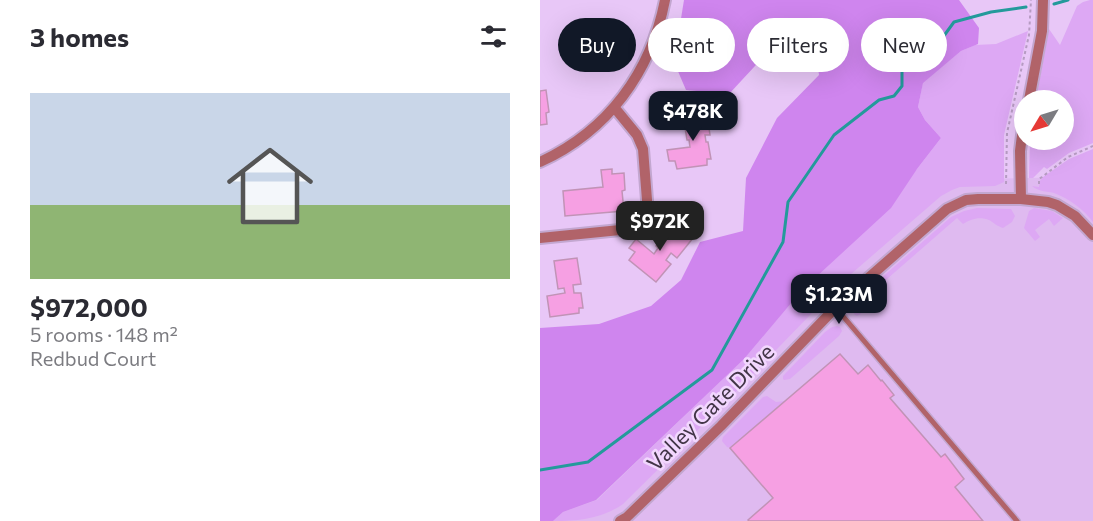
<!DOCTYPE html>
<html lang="en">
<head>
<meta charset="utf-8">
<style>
  body { margin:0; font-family:Commissioner,sans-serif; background:#f7f7f7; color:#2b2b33; height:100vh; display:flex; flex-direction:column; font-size:22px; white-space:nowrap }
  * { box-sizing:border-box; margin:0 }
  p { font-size:20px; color:#7c7c81 }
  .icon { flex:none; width:33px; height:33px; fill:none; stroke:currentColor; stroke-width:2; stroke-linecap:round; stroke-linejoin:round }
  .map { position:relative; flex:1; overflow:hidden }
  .panel { display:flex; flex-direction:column; background:#fff; width:540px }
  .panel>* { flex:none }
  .top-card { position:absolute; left:18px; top:18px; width:444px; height:54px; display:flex; gap:12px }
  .needle { width:39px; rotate:232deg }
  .fabs { position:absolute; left:474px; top:90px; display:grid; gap:12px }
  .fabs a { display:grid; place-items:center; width:60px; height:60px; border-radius:50%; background:#fff; box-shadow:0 6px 24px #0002; font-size:30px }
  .price { position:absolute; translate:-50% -51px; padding:0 14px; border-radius:12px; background:#111827; color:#fff; font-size:20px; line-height:39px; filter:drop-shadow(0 2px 3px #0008) }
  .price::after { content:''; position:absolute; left:50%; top:36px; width:18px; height:14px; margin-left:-9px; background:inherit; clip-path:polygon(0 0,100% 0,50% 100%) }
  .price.on { background:#222; color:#fff }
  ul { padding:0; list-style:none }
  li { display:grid; align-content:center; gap:12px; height:318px; padding:0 30px }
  li span { display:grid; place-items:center; height:186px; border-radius:0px; color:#555 }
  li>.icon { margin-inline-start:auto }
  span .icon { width:108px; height:108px; fill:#fffc; stroke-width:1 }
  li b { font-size:26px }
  h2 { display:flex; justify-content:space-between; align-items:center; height:72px; padding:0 30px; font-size:26px }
  .tag { padding:0 21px; border-radius:27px; background:#fff; box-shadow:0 6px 24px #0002; font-size:21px; line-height:54px }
  .tag.on { background:#111827; color:#fff }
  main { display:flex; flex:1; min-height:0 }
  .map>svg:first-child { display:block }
</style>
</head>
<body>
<main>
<section class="panel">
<h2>3 homes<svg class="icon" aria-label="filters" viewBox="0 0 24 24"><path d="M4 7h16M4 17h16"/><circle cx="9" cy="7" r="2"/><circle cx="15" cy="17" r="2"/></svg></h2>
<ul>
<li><span style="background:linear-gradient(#c9d6e8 60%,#8fb573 0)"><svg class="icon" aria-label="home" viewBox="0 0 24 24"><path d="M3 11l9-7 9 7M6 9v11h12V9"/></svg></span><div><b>$972,000</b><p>5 rooms · 148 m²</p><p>Redbud Court</p></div></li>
</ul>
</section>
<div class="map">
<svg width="553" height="521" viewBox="0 0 553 521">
  <rect width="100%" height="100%" fill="#e8c7f7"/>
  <path fill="#dfbaf0" d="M537,177L553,192V521H13L382,180Z"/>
  <path fill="#dda8f4" d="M550,0H553V143L529,153L507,169L504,167L493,178H489L490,140H524V100H496L509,29L520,45L537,6L543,2Z
    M488,31L464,135V182L455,186L420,187L412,190L401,196L303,281L173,415L83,504C62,519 38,521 13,521L23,512L57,500L204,359L263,289L377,169L401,138L385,120L378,107L383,82L421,51L435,45L456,44Z
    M553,149V222C543,209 530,199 514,193C506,191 499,192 492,186L499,187L500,181L503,177L529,159Z
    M437,208L471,209L475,216L472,222L463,228C457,226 454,223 449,220C440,216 430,219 423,224L417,218L316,306L321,314L317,316L314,314L313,307L315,301L411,217L424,211Z
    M494,208L512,211L523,218L514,226L509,219L495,230L500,237L495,241L484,228L489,211Z
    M297,326L300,327L302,331L299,336L250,379L244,380L243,379V376L285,332L292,327Z
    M227,396L236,402L245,401L190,448L187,447L182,441L183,437L223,397Z"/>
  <path fill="#cf85ee" d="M144,0H419L439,28L438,44L421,51L383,83L378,107L385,120L401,138L377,169L351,208L263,289L204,359L56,500L23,512L13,521H0V328L59,324L111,306L141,280L160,242L203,231L206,178L237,118L279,75L275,46L240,39L189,94L146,90L134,62Z"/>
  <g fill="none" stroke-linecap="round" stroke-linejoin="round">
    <path stroke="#239a9b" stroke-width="3" d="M514,4L528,0
      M0,470L48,462L172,370L243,242L248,202L294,135L339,100L354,96L362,86V66L370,60L381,59L390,55L414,22L451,12L486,7"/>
  </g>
  <path fill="#f6a0e3" stroke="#c193b6" stroke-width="1.5" d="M6,90L9,112L6,113L7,124L0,125V91Z
    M166,108L170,135H165L166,142H168L171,159H167V165L137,169L135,161H129L127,150L150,147L149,140H147L143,115L149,114V110Z
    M72,169V174L84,173L85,190L82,191L84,211L25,216L23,191L63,187L61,170Z
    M135,223L153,238L137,258L131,253L126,260L131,264L116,282L89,260L95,252L89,248L96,239L114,254L118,248L116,246Z
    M37,258L41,284L33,285L34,293H41L43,308H39V313L10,317L7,296L25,293L24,288L18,289L14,261Z
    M300,354L318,374L328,365L341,381L342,380L354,395L350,398L401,457L405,454L424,479L415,487L443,521H209L208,520L233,498L190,448Z"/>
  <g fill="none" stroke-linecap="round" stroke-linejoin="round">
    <g stroke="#c3a7d0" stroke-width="8">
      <path id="service" d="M296,308L477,521"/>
    </g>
    <g stroke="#c3a7d0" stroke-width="14">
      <path id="minor" d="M489,100L502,31L503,0
        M0,162C68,131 111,72 125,0
        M481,199L480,151L484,120
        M0,238L80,230L95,226L107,215V200L103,149L97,135L74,107
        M80,521L87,517L181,426L302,301L407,209L426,200L438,199H481L508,202L517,205L535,216L553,235"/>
    </g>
    <path stroke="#b69bc2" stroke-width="2" stroke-dasharray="3 3" stroke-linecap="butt" d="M466,184L467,133L489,35L491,0
      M499,184V179L502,177L528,157L553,146"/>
    <use href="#service" stroke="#b16369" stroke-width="5"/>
    <use href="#minor" stroke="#b16369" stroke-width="10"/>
  </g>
  <g text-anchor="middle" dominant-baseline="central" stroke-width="5" stroke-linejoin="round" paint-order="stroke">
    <g font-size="22" fill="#423547" stroke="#f2d7fe">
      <text transform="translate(170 407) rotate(-45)">Valley Gate Drive</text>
    </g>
  </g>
</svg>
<div class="fabs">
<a><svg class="needle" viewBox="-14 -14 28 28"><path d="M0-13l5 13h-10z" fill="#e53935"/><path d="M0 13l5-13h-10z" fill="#7c7c81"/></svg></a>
</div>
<b class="price" style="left:153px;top:142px">$478K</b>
<b class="price on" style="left:120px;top:252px">$972K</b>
<b class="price" style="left:299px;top:325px">$1.23M</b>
<div class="top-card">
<a class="tag on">Buy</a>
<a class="tag">Rent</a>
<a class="tag">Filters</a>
<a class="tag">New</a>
</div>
</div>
</main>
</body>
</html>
